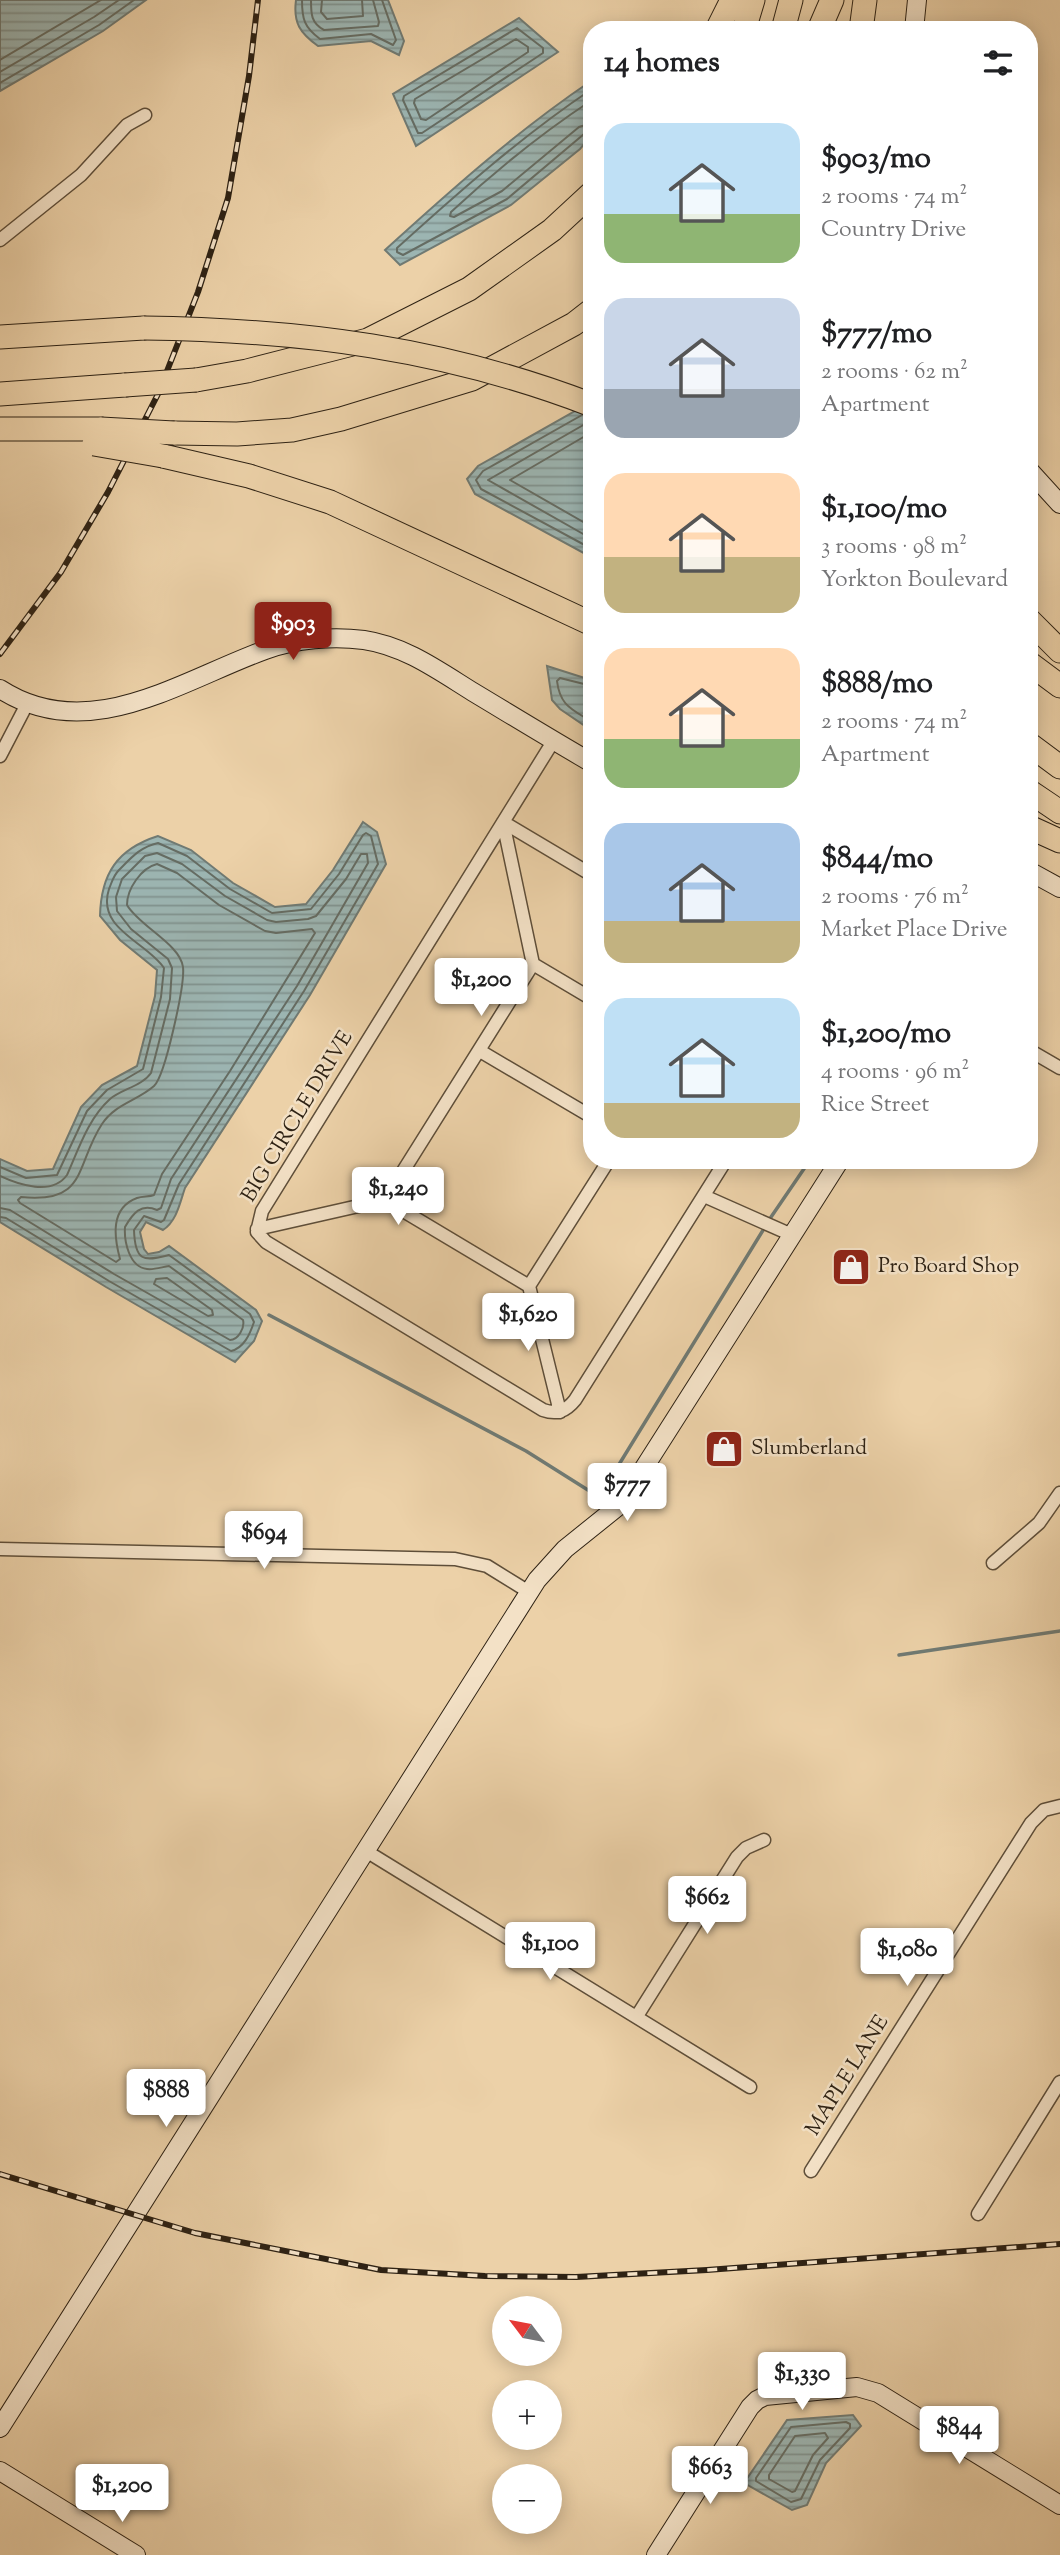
<!DOCTYPE html>
<html lang="en">
<head>
<meta charset="utf-8">
<style>
  body { margin:0; font-family:"Sorts Mill Goudy",serif; background:#f6f6f6; color:#202124; height:100vh; display:flex; flex-direction:column; font-size:26px; white-space:nowrap }
  * { box-sizing:border-box; margin:0 }
  p { font-size:23px; color:#757577 }
  .icon { flex:none; width:38px; height:38px; fill:none; stroke:currentColor; stroke-width:2; stroke-linecap:round; stroke-linejoin:round }
  .map { position:relative; flex:1; overflow:hidden }
  .side { position:absolute; left:583px; top:21px; width:455px; height:1148px; display:flex; flex-direction:column; background:#fff; border-radius:28px; box-shadow:0 4px 18px #0003 }
  .side>* { flex:none }
  .needle { width:46px; rotate:302deg }
  .tools { position:absolute; left:492px; top:2296px; display:grid; gap:14px }
  .tools a { display:grid; place-items:center; width:70px; height:70px; border-radius:50%; background:#fff; box-shadow:0 4px 18px #0003; font-size:35px }
  .price { position:absolute; translate:-50% -60px; padding:0 16px; border-radius:7px; background:#fff; color:#222; font-size:23px; line-height:46px; filter:drop-shadow(0 2px 4px #0008) }
  .price::after { content:''; position:absolute; left:50%; top:42px; width:21px; height:16px; margin-left:-10px; background:inherit; clip-path:polygon(0 0,100% 0,50% 100%) }
  .price.active { background:#8f2418; color:#fff }
  ul { padding:0; list-style:none }
  li { display:flex; align-items:center; gap:21px; height:175px; padding:0 21px }
  li span { display:grid; place-items:center; flex:none; width:196px; height:140px; border-radius:21px; color:#555 }
  li>.icon { margin-inline-start:auto }
  span .icon { width:84px; height:84px; fill:#fffc; stroke-width:1 }
  li b { font-size:30px }
  h2 { display:flex; justify-content:space-between; align-items:center; height:84px; padding:0 21px; font-size:30px }
  .map>svg:first-child { display:block }
</style>
</head>
<body>
<div class="map">
<svg width="1060" height="2555" viewBox="0 0 1060 2555">
  <defs>
    <pattern id="water-rules" width="6" height="5" patternUnits="userSpaceOnUse" patternTransform="scale(1.75)"><rect width="6" height="5" fill="#9cb5b2"/><path d="M0 2.5h6" fill="none" stroke="#809390"/></pattern>
  </defs>
  <rect width="100%" height="100%" fill="#ecd1a8"/>
  <filter id="stains"><feTurbulence type="fractalNoise" baseFrequency=".00286" numOctaves="4"/><feColorMatrix values="0 0 0 0 .2 0 0 0 0 .09 0 0 0 0 .02 0 0 0 .5 -.17"/></filter>
  <radialGradient id="worn" r=".72"><stop offset=".6" stop-color="#630" stop-opacity="0"/><stop offset="1" stop-color="#630" stop-opacity=".3"/></radialGradient>
  <path fill="url(#water-rules)" stroke="#707a73" stroke-width="2" d="M0,0H146L103,31L0,91Z
    M296,0H388L404,41L399,55L371,41L318,46C300,33 293,23 296,0Z
    M519,18L558,52L416,146L393,94Z
    M591,81V136L580,149L511,205L400,265L385,250C451,190 517,131 591,81Z
    M591,402V557L475,494L467,479L478,466Z
    M547,666L591,680V730L560,709L552,700Z
    M363,822L377,832L386,864L310,995L185,1188C180,1202 177,1221 163,1230L146,1222L140,1232L144,1249L148,1254L159,1252L169,1246L256,1310L262,1321L254,1341L235,1362L106,1287L0,1222V1159L27,1171L53,1169L81,1107L102,1085L137,1066L155,996L157,970L120,940L100,916C101,874 117,849 158,836L191,850L233,883L275,907L306,904L333,870Z
    M853,2415L861,2426L826,2463L807,2505L792,2510L744,2483L787,2420Z"/>
  <g fill="none" stroke-linecap="round" stroke-linejoin="round">
    <path stroke="#656c63" stroke-width="2" d="M302,0C302,19 304,27 320,39L371,34L393,45L396,40L382,0
      M311,0C311,14 311,23 324,30L378,26L379,22L373,0
      M322,0L321,12L327,19L363,16L362,0
      M517,28L543,48V53L422,133H418L403,100L404,96Z
      M516,39L528,47V52L426,120L421,119L414,103L415,99Z
      M0,60L101,0
      M0,72L94,17L119,0
      M0,83L99,25L134,0
      M592,89C522,136 460,191 397,248V252L403,255L507,199L584,134L592,132
      M592,100C542,133 495,171 451,212L450,216L454,217L502,191L579,127L592,123
      M582,415L483,471L476,480L481,489L592,549
      M592,420L488,480L592,539
      M592,432L510,480L592,527
      M592,686L560,678L557,681C560,706 572,709 592,722
      M157,864L177,873L219,905L265,931L276,933L312,929L315,933L230,1071L162,1174L154,1195C149,1197 143,1196 137,1198C110,1208 114,1237 120,1259L116,1262L20,1203L18,1200L21,1197C88,1204 75,1165 102,1124C115,1104 137,1101 154,1086C165,1076 185,985 183,967C180,944 139,926 127,905C127,889 141,868 157,864Z
      M0,1167L26,1178L57,1175L87,1111L107,1090L143,1069L161,997L164,968C147,942 96,929 109,889C112,882 113,876 119,870C131,858 140,847 158,843L187,856L230,889L272,913L311,909L339,874L363,835L366,833L371,836L378,864L304,991L179,1184L164,1220L161,1222L144,1216L134,1230C135,1261 143,1262 169,1255L250,1314L254,1322C250,1334 244,1348 231,1351L109,1281L6,1218L0,1217
      M0,1176C19,1185 52,1196 67,1175C79,1148 88,1119 110,1099C122,1089 142,1086 151,1073L170,999L172,968L168,959L131,929L117,911L116,897L122,879L145,856L157,853L182,864L225,896L267,920L276,922L308,919L316,916L346,879L361,854H367L368,863L297,986L171,1179L161,1208L157,1210C141,1203 133,1213 125,1227C124,1241 129,1267 147,1269C154,1270 162,1267 169,1266L243,1320C245,1328 238,1340 230,1340L114,1274L10,1210L0,1208
      M167,1278L212,1310L213,1315L208,1316L154,1284L156,1279Z
      M846,2422L850,2424V2428L820,2460L801,2499L791,2502L756,2481V2478L791,2427Z
      M825,2433L828,2438L813,2455L795,2491L792,2492L769,2479V2475L795,2436Z"/>
    <path stroke="#707a73" stroke-width="3.5" d="M769,1220L810,1160
      M269,1315L526,1451L599,1497L765,1227
      M899,1655L1060,1631"/>
    <g stroke="#5e4e39" stroke-width="15">
      <path id="street" d="M0,240L81,175L127,125L145,115
        M554,740L262,1211L257,1232L266,1242L543,1410C557,1415 566,1411 575,1400L726,1160
        M0,756L27,704
        M503,822L592,875
        M533,964L592,999
        M1029,1050L1060,1068
        M480,1051L592,1117
        M704,1196L792,1235
        M385,1200L533,964L503,822
        M257,1229L385,1200L529,1286L560,1412
        M529,1286L609,1160
        M0,1549L455,1559L487,1566L529,1592
        M993,1563L1039,1523L1060,1493
        M366,1851L750,2087
        M637,2016L737,1857L746,1848L764,1840
        M811,2171L1031,1823L1044,1810L1060,1806
        M978,2214L1060,2082"/>
    </g>
    <g stroke="#2e2214" stroke-width="20">
      <path id="secondary" d="M914,30L917,0
        M1029,470L1060,504
        M0,689C88,746 180,681 265,650C296,639 332,636 364,640C405,646 439,671 473,692C513,716 552,740 592,763
        M1029,871L1060,888
        M0,2428L537,1580L565,1549L621,1504L840,1160
        M0,2471L136,2555
        M656,2555L750,2407L757,2400L765,2396L857,2387L878,2393L1060,2505"/>
    </g>
    <g stroke="#2e2214" stroke-width="25">
      <path id="highway" d="M717,30L732,0
        M744,30L753,0
        M783,30L791,0
        M819,30L832,0
        M861,30L865,0
        M0,337L144,328
        M196,380L247,371L368,340L469,289L552,230L592,193
        M0,394L125,385
        M0,429H101
        M174,433L237,434L292,430L341,419L472,379L574,324L592,310
        M163,456L249,476L330,502L592,624
        M1029,620L1060,651
        M1029,663L1060,686
        M1029,744L1060,767
        M1029,791L1060,812
        M1029,827L1060,841"/>
    </g>
    <use href="#street" stroke="#f3e1c6" stroke-width="12"/>
    <use href="#secondary" stroke="#f3e1c6" stroke-width="18"/>
    <use href="#highway" stroke="#ecd1a8" stroke-width="23"/>
    <g stroke="#2e2214" stroke-width="6">
      <path id="rail" d="M0,654L61,572L108,492L158,394L198,292L228,198L249,76L258,0
        M0,2174L195,2233L381,2270L485,2276L576,2277L707,2270L1060,2244"/>
    </g>
    <use href="#rail" stroke="#f3e1c6" stroke-width="3.5" stroke-dasharray="10" stroke-linecap="butt"/>
    <g stroke="#2e2214" stroke-width="25" stroke-linecap="butt">
      <path id="highway-bridge" d="M144,328C301,330 444,348 592,405
        M125,385L196,380
        M101,429L174,433
        M94,444L163,456"/>
    </g>
    <use href="#highway-bridge" stroke="#ecd1a8" stroke-width="23"/>
  </g>
  <defs>
    <g id="shop-square" transform="scale(2.0125)"><rect x="-9" y="-9" width="18" height="18" rx="4" fill="#8f2418" stroke="#f3e1c6"/><path d="M-5-2.5h2.3a2.7 3.5 0 0 1 5.4 0H5L5.5 6h-11ZM-1.5-2.5h3a1.5 2.3 0 0 0-3 0Z" fill="#fff"/></g>
  </defs>
  <g fill-rule="evenodd">
    <use href="#shop-square" x="851" y="1267"/>
    <use href="#shop-square" x="724" y="1449"/>
  </g>
  <g text-anchor="middle" dominant-baseline="central" stroke-width="5" stroke-linejoin="round" paint-order="stroke">
    <g font-size="21" fill="#2e2214" stroke="#f3e1c6">
      <text transform="translate(298 1117) rotate(-59)">BIG CIRCLE DRIVE</text>
      <text transform="translate(848 2076) rotate(-58)">MAPLE LANE</text>
    </g>
    <g font-size="21" fill="#2e2214" stroke="#f3e1c6" text-anchor="start">
      <text x="878" y="1267">Pro Board Shop</text>
      <text x="751" y="1449">Slumberland</text>
    </g>
  </g>
  <rect width="100%" height="100%" filter="url(#stains)"/>
  <rect width="100%" height="100%" fill="url(#worn)"/>
</svg>
<div class="tools">
<a><svg class="needle" viewBox="-14 -14 28 28"><path d="M0-13l5 13h-10z" fill="#e53935"/><path d="M0 13l5-13h-10z" fill="#757577"/></svg></a>
<a>+</a>
<a>−</a>
</div>
<b class="price active" style="left:293px;top:662px">$903</b>
<b class="price" style="left:481px;top:1018px">$1,200</b>
<b class="price" style="left:398px;top:1227px">$1,240</b>
<b class="price" style="left:528px;top:1353px">$1,620</b>
<b class="price" style="left:627px;top:1523px">$777</b>
<b class="price" style="left:264px;top:1571px">$694</b>
<b class="price" style="left:707px;top:1936px">$662</b>
<b class="price" style="left:550px;top:1982px">$1,100</b>
<b class="price" style="left:907px;top:1988px">$1,080</b>
<b class="price" style="left:166px;top:2129px">$888</b>
<b class="price" style="left:802px;top:2412px">$1,330</b>
<b class="price" style="left:959px;top:2466px">$844</b>
<b class="price" style="left:710px;top:2506px">$663</b>
<b class="price" style="left:122px;top:2524px">$1,200</b>
<section class="side">
<h2>14 homes<svg class="icon" aria-label="filters" viewBox="0 0 24 24"><path d="M4 7h16M4 17h16"/><circle cx="9" cy="7" r="2"/><circle cx="15" cy="17" r="2"/></svg></h2>
<ul>
<li><span style="background:linear-gradient(#bfe0f5 65%,#8fb573 0)"><svg class="icon" aria-label="home" viewBox="0 0 24 24"><path d="M3 11l9-7 9 7M6 9v11h12V9"/></svg></span><div><b>$903/mo</b><p>2 rooms · 74 m²</p><p>Country Drive</p></div></li>
<li><span style="background:linear-gradient(#c9d6e8 65%,#9aa5b1 0)"><svg class="icon" aria-label="home" viewBox="0 0 24 24"><path d="M3 11l9-7 9 7M6 9v11h12V9"/></svg></span><div><b>$777/mo</b><p>2 rooms · 62 m²</p><p>Apartment</p></div></li>
<li><span style="background:linear-gradient(#ffd9b3 60%,#c2b280 0)"><svg class="icon" aria-label="home" viewBox="0 0 24 24"><path d="M3 11l9-7 9 7M6 9v11h12V9"/></svg></span><div><b>$1,100/mo</b><p>3 rooms · 98 m²</p><p>Yorkton Boulevard</p></div></li>
<li><span style="background:linear-gradient(#ffd9b3 65%,#8fb573 0)"><svg class="icon" aria-label="home" viewBox="0 0 24 24"><path d="M3 11l9-7 9 7M6 9v11h12V9"/></svg></span><div><b>$888/mo</b><p>2 rooms · 74 m²</p><p>Apartment</p></div></li>
<li><span style="background:linear-gradient(#a9c7e8 70%,#c2b280 0)"><svg class="icon" aria-label="home" viewBox="0 0 24 24"><path d="M3 11l9-7 9 7M6 9v11h12V9"/></svg></span><div><b>$844/mo</b><p>2 rooms · 76 m²</p><p>Market Place Drive</p></div></li>
<li><span style="background:linear-gradient(#bfe0f5 75%,#c2b280 0)"><svg class="icon" aria-label="home" viewBox="0 0 24 24"><path d="M3 11l9-7 9 7M6 9v11h12V9"/></svg></span><div><b>$1,200/mo</b><p>4 rooms · 96 m²</p><p>Rice Street</p></div></li>
</ul>
</section>
</div>
</body>
</html>
